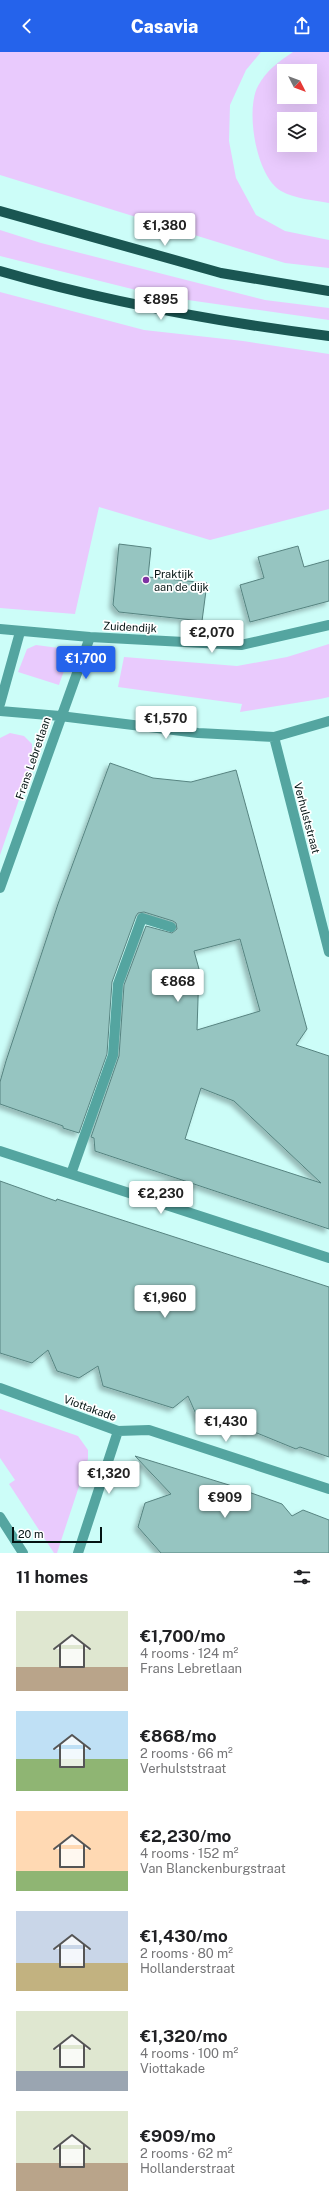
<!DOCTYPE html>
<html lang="en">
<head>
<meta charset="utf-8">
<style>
  body { margin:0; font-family:"Public Sans",sans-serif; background:#f2f2f2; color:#202124; height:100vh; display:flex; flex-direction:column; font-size:15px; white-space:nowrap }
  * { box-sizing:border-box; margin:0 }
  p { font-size:13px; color:#757577 }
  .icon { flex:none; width:22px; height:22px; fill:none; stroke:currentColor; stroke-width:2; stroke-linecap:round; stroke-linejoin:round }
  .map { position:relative; height:1501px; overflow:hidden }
  .drawer { display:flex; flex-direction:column; background:#fff; flex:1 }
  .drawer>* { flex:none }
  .needle { width:26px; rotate:132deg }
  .buttons { position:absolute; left:277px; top:12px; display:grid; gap:8px }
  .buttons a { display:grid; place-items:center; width:40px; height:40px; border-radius:0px; background:#fff; box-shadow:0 4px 16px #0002; font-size:20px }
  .scale { position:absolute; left:12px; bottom:10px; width:90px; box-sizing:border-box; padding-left:4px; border:2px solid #031312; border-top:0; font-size:11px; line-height:14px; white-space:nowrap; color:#031312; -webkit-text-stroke:3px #fff; paint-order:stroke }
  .price { position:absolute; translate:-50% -34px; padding:0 9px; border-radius:4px; background:#fff; color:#222; font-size:13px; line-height:26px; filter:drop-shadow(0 1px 2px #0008) }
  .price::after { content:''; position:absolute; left:50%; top:24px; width:12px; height:9px; margin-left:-6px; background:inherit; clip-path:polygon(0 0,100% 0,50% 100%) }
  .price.active { background:#2563eb; color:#fff }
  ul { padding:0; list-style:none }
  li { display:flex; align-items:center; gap:12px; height:100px; padding:0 16px }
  li span { display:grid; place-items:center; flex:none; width:112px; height:80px; border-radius:0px; color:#555 }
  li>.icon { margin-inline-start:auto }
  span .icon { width:48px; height:48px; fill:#fffc; stroke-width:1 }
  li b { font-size:17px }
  h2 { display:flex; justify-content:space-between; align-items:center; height:48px; padding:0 16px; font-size:17px }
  header { display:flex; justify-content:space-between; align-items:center; height:52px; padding:0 16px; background:#2563eb; color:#fff; font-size:18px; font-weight:800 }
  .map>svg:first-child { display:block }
</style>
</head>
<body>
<header><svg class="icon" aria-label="back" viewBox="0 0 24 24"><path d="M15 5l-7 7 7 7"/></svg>Casavia<svg class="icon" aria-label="share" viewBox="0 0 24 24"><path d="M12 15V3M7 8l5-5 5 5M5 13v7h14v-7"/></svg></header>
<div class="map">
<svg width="329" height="1501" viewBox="0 0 329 1501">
  <defs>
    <filter id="shadow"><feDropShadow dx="-3.5" dy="3.5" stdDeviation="2" flood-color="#0004"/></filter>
  </defs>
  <rect width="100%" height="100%" fill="#ccfdf8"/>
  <path fill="#e9cafd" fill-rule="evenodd" d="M0,0H261L246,18L230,53L229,89L236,126L256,163L285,179L329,188V216L285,211L0,123Z
    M293,0H329V151C314,148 295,147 281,139C256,124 245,58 258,34C267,18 278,10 293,0ZM284,19H310V45H284ZM284,67H310V93H284Z
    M0,178L41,191L265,248L329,256V268L160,244L0,204Z
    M0,240L144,278L243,289L329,302V457L210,488L99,455L75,562L0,556Z
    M329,592V645L320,647L240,660L242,652L118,635L124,605L237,614L287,605Z
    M36,593L59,596C72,606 63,620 59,633L18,620L27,597Z
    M10,681L24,684L32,692V710L0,803V686Z
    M0,1357L78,1384L88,1398V1407L57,1501H54L9,1432L15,1428L0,1406Z"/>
  <path fill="#96c5c1" stroke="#578481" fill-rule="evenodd" filter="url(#shadow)" d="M119,492L151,496L148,525L207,531L202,569L119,560L113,553Z
    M298,494L304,515L329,508V549L250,570L240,533L264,526L258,505Z
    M110,711L153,726L191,730L236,718L307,977L296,993L329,1004V1177L95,1099L94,1086L91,1085L119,1004L124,933L146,874L172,881L177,877L176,871L173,869L144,860L138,861L136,864L112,930L107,1002L79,1081L63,1076V1074L0,1052V1030L6,1009L58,852ZM240,887L260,959L197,978L199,917L194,899ZM201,1036L234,1049L321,1131L185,1087Z
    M0,1129L56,1149L57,1147L329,1235V1405L300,1395L296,1397L252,1379L249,1381L228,1375L226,1371L205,1364L199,1369L188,1344L173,1356L103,1334L98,1314L79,1326L57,1319L48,1298L32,1311L0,1301Z
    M135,1404L229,1433L282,1452L292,1464L303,1458L329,1468V1501H161L138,1475L145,1451L171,1442Z"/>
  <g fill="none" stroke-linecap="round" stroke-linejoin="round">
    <path stroke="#54a5a0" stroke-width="10" d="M0,577L90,585L241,593L329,573
      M0,652L20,580
      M0,659L60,664L198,681L274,685L329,669
      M274,685L329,900
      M0,836L90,585
      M0,1099L329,1206
      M71,1122L113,1003L118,932L142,866L171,875
      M0,1336L118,1379L149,1378L329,1437
      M0,1465L23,1501
      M78,1501L118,1379"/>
    <path stroke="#1a5652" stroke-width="10" d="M0,159L221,221L329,239
      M0,219C107,250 218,270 329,284"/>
  </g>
  <circle fill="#7e32a3" stroke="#fff" stroke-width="1.5" cx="146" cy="528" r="4"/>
  <g text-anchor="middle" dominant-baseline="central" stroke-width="3.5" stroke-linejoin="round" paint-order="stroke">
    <g font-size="11" fill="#031312" stroke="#fff" text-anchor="start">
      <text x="154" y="522">Praktijk<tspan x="154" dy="13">aan de dijk</tspan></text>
    </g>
    <g font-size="11" fill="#031312" stroke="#fff">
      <text transform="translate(130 575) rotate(3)">Zuidendijk</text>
      <text transform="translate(33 706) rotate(-71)">Frans Lebretlaan</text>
      <text transform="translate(307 766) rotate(75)">Verhulststraat</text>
      <text transform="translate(90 1356) rotate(20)">Viottakade</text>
    </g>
  </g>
</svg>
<div class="buttons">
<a><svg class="needle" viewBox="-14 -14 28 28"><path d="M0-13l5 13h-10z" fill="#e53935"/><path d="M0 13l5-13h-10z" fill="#757577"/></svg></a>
<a><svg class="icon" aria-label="layers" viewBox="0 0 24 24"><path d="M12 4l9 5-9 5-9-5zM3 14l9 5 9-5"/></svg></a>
</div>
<div class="scale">20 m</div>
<b class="price" style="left:165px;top:195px">€1,380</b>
<b class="price" style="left:161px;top:269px">€895</b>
<b class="price" style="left:212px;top:602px">€2,070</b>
<b class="price active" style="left:86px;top:628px">€1,700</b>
<b class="price" style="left:166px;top:688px">€1,570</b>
<b class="price" style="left:178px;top:951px">€868</b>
<b class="price" style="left:161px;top:1163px">€2,230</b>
<b class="price" style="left:165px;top:1267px">€1,960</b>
<b class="price" style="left:226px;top:1391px">€1,430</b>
<b class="price" style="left:109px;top:1443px">€1,320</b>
<b class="price" style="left:225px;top:1467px">€909</b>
</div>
<section class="drawer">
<h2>11 homes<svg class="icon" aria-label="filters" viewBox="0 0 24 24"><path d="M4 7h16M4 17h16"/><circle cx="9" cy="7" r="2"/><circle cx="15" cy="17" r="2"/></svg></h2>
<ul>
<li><span style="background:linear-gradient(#dfe7d0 70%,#b9a48a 0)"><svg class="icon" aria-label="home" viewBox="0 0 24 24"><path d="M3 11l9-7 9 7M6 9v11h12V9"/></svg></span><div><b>€1,700/mo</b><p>4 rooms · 124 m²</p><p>Frans Lebretlaan</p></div></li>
<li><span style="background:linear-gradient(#bfe0f5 60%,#8fb573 0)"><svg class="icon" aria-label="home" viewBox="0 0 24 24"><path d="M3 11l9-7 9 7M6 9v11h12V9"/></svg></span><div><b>€868/mo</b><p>2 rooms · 66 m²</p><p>Verhulststraat</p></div></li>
<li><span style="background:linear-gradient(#ffd9b3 75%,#8fb573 0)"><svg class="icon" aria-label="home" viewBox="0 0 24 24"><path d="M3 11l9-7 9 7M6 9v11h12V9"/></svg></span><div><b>€2,230/mo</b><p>4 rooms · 152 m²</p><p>Van Blanckenburgstraat</p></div></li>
<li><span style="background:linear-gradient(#c9d6e8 65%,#c2b280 0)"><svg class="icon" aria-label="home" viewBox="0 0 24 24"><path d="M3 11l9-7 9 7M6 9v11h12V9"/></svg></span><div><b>€1,430/mo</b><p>2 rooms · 80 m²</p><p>Hollanderstraat</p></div></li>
<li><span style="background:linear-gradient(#dfe7d0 75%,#9aa5b1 0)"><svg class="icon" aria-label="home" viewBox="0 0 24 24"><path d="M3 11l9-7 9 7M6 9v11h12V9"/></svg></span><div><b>€1,320/mo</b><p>4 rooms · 100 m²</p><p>Viottakade</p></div></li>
<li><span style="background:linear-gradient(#dfe7d0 65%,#b9a48a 0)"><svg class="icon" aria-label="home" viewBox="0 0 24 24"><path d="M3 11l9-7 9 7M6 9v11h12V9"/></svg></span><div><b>€909/mo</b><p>2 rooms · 62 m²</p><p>Hollanderstraat</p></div></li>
</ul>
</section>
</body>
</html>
